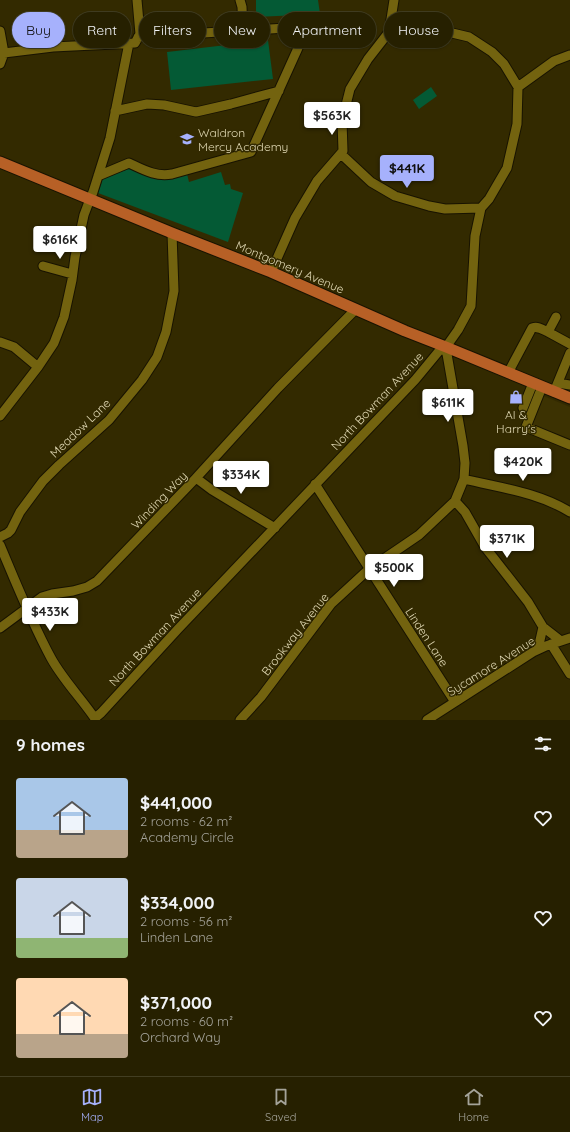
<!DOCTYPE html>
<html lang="en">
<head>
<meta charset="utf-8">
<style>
  body { margin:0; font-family:Quicksand,sans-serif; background:#322d0f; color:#f1f3f6; height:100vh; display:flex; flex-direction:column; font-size:15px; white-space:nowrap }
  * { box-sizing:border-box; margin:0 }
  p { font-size:13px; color:#a4a399 }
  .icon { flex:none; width:22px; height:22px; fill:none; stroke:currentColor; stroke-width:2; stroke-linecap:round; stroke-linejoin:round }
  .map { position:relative; height:720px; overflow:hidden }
  .panel { display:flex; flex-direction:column; background:#262000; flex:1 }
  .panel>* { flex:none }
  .banner { position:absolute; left:12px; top:12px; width:546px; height:36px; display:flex; gap:8px }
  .price { position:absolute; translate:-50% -34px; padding:0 9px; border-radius:4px; background:#fff; color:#222; font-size:13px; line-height:26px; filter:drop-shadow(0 1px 2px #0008) }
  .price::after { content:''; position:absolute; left:50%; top:24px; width:12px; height:9px; margin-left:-6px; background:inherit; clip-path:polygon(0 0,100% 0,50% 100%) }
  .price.current { background:#a6b1fc; color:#111 }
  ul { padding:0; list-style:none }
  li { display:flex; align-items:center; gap:12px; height:100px; padding:0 16px }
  li span { display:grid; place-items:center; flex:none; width:112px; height:80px; border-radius:4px; color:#555 }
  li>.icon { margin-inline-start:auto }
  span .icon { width:48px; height:48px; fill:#fffc; stroke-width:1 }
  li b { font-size:17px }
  h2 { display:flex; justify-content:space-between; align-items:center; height:48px; padding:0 16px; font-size:17px }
  .chip { padding:0 14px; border-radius:18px; background:#262000; box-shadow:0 1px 3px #0004,0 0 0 1px #423e22; font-size:14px; line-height:36px }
  .chip.current { background:#a6b1fc; color:#111 }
  .menu { display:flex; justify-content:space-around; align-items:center; height:56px; border-top:1px solid #423e22; background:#262000; font-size:11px; color:#a4a399 }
  .menu a { display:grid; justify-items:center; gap:2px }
  .menu .current { color:#a6b1fc }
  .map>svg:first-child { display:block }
</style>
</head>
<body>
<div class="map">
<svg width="570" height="720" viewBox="0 0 570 720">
  <rect width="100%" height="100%" fill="#332a00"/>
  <path fill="#3c3202" d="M541,395L570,407V449L525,430Z"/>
  <path fill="#045a35" d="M256,0H318L320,14L256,17Z
    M268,40L273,79L171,90L167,52Z
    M431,87L437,96L419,109L413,100Z
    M131,168L187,174L189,182L221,172L225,185L230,184L231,189L243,193L228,242L98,193L103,178Z"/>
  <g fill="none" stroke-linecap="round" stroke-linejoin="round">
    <g stroke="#181300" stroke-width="11">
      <path id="minor" d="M240,0L242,7L243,31
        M0,31L4,53L53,47L135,43L140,34L137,0
        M389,32L409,29L431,28L469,37L492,52L504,64L518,87
        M0,64L4,53
        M115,111L147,104L164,105L196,112L231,104L279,91
        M341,154L371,182L395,196L429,206L445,209L481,208
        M98,176L129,163C144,170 156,177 172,174L251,152L298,48L297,35L286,28L138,37
        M43,266L72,274
        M271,272L295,218L317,181L343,151L342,121L350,89L368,59L389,32L394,0
        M556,317L548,332L570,344
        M0,342L14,347L38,367
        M508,373L532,328C538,326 542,329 548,332
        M558,383L570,385
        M542,387L526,427L570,445
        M554,392L570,353
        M523,408L533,383
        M0,416L38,367L54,343L64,317L72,280L75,257L84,215L87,207L93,192L110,138L129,43
        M196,478L212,490L275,528
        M464,479C500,488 538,492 570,512
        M315,484L455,702
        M455,501L465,512L485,547L528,602L543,627L561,641
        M0,537L8,533L11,530L20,512L43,481L59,465L109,420L142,380L157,357L166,332L174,291L172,233
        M0,545C16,583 31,621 51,658C63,680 82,699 96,720
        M0,628L42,597L52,594L73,591L87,587L97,581L196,478L278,388L356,309
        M551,644L570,674
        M538,649L543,627
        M95,718L101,713L178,629L415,380L439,351L446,347L458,330L471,306L475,236L481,208L489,199L507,168L517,124L518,87L554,61L570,55
        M240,720L261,697L331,604L369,569L419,535L455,501L464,479L465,463L463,446L447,354L446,347
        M427,720L533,652L546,646L570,638"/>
    </g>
    <g stroke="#181300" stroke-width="13">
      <path id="major" d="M0,162L172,233L271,272L405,331L446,347L570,398"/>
    </g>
    <use href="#minor" stroke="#73630f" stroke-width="9"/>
    <use href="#major" stroke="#b76026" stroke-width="11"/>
  </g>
  <defs>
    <g id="school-bare" transform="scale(1.08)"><path d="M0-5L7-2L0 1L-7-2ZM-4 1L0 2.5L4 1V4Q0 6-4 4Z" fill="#a6b1fc" stroke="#332a00" stroke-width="2.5" paint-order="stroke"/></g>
    <g id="shop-bare" transform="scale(1.08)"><path d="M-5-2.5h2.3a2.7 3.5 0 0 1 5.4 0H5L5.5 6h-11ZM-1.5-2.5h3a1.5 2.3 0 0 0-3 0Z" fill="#a6b1fc" stroke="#332a00" stroke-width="2.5" paint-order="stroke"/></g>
  </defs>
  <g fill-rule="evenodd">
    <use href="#school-bare" x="187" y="139"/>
    <use href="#shop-bare" x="516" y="397"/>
  </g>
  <g text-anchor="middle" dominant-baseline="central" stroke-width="3" stroke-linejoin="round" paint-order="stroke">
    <g font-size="12" fill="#ded6b1" stroke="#332a00" text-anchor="start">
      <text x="198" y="132">Waldron<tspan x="198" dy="14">Mercy Academy</tspan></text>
      <text x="516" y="414" text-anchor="middle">Al &amp;<tspan x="516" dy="14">Harry's</tspan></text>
    </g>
    <g font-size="12" fill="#ded6b1" stroke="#332a00">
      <text transform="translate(290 267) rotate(23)">Montgomery Avenue</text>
      <text transform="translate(377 401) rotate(-47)">North Bowman Avenue</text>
      <text transform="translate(80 428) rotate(-44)">Meadow Lane</text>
      <text transform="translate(159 500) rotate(-46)">Winding Way</text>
      <text transform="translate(295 634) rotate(-52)">Brookway Avenue</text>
      <text transform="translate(155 637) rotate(-47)">North Bowman Avenue</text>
      <text transform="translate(427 637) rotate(57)">Linden Lane</text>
      <text transform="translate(491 666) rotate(-32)">Sycamore Avenue</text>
    </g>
  </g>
</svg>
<b class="price" style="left:332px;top:136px">$563K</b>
<b class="price current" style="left:407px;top:189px">$441K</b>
<b class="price" style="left:60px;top:260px">$616K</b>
<b class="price" style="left:448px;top:423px">$611K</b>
<b class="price" style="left:523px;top:482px">$420K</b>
<b class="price" style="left:241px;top:495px">$334K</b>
<b class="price" style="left:507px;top:559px">$371K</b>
<b class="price" style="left:394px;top:588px">$500K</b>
<b class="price" style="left:50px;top:632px">$433K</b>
<div class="banner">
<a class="chip current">Buy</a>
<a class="chip">Rent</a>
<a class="chip">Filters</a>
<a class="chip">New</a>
<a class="chip">Apartment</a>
<a class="chip">House</a>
</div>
</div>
<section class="panel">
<h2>9 homes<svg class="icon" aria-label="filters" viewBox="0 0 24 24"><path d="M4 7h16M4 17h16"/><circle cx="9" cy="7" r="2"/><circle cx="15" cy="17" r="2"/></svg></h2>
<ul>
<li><span style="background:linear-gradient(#a9c7e8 65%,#b9a48a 0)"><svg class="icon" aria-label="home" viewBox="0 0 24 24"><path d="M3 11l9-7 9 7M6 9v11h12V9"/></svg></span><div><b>$441,000</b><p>2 rooms · 62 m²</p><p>Academy Circle</p></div><svg class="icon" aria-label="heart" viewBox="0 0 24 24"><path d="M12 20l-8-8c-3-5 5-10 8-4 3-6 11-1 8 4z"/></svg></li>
<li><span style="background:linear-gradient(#c9d6e8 75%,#8fb573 0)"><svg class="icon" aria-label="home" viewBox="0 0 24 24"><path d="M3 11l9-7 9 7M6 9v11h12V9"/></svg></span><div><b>$334,000</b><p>2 rooms · 56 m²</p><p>Linden Lane</p></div><svg class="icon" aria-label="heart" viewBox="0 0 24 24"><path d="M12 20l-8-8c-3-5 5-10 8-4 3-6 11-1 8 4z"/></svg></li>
<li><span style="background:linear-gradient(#ffd9b3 70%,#b9a48a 0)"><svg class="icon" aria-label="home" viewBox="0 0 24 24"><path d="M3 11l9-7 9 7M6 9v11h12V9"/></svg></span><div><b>$371,000</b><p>2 rooms · 60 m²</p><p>Orchard Way</p></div><svg class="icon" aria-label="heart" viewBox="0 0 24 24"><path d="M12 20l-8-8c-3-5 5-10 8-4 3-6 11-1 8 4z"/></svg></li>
</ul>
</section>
<nav class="menu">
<a class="current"><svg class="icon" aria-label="map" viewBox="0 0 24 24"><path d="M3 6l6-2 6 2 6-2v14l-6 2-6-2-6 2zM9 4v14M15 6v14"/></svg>Map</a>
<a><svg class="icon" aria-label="saved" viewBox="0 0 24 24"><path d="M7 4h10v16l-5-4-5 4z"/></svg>Saved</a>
<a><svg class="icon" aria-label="home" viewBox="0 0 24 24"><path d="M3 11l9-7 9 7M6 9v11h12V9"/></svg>Home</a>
</nav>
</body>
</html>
